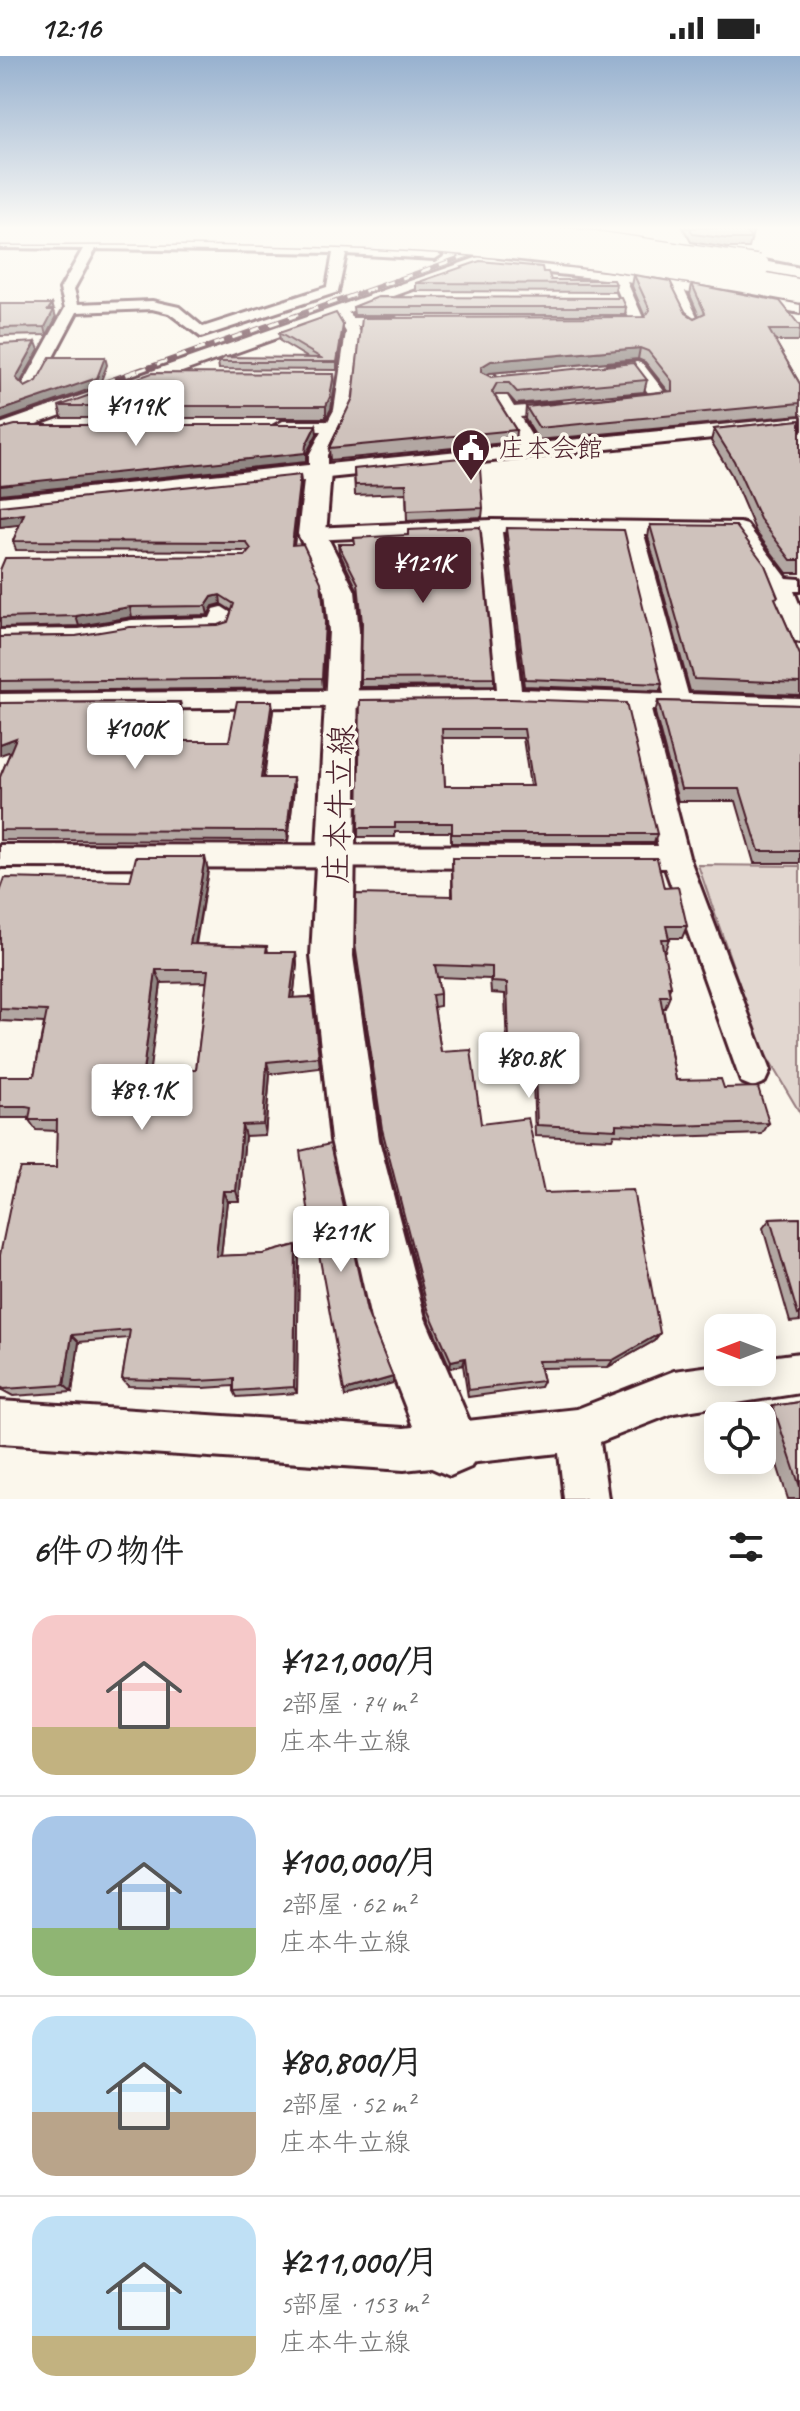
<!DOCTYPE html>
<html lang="ja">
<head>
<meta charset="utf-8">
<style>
  body { margin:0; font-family:Caveat,"Klee One",sans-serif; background:#f2f2f2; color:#222; height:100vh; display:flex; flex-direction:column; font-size:30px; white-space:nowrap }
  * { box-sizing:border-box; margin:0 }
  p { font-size:26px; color:#767676 }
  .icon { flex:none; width:44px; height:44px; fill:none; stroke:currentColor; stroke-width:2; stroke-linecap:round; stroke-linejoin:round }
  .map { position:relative; height:1443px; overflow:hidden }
  .details { display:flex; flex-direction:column; background:#fff; flex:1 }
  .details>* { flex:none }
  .needle { width:52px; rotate:270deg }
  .fabs { position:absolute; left:704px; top:1258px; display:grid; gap:16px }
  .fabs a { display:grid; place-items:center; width:72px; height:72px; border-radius:16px; background:#fff; box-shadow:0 4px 20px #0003; font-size:40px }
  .price { position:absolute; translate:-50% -68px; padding:0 18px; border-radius:8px; background:#fff; color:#222; font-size:26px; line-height:52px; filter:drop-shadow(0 2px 4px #0008) }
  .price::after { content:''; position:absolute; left:50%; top:48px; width:24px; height:18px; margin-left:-12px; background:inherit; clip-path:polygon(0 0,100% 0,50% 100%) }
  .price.current { background:#4a1f2b; color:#fff }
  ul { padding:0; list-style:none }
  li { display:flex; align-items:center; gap:24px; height:200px; padding:0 32px }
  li+li { border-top:2px solid #e0e0e0 }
  li span { display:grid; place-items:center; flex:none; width:224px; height:160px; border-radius:24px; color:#555 }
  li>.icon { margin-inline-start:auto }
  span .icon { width:96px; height:96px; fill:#fffc; stroke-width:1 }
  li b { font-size:34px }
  h2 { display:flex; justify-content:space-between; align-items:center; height:96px; padding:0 32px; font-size:34px }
  .status { display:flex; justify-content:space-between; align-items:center; height:56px; padding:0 40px; background:#fff; direction:ltr }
  .status svg { height:22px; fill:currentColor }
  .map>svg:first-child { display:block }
</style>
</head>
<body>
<div class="status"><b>12:16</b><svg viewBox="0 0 49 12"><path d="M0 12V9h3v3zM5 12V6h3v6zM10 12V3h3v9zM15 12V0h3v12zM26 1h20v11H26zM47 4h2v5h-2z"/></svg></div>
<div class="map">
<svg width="800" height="1443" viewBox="0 0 800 1443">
  <rect width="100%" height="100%" fill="#fbf7ec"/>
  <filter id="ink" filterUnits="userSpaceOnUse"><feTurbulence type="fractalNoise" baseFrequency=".0125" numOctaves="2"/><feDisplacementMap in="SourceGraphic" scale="16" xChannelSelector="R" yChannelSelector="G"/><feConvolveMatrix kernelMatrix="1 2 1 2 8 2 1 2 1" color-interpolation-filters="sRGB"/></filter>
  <g filter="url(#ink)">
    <path fill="#e2d7d0" stroke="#967b7e" stroke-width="2" d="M698,809L800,810V1057L761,991Z"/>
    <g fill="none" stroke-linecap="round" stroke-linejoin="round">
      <g stroke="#4a1f2b" stroke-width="6">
        <path id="minor" d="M340,172L350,175L347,190L435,195L441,199L435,203L346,198L338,236L201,281L169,257L152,253L77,256L35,335H23L21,332L65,252L60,233L83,193L0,192V184L335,189ZM96,193L333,197L327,231L203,271L179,251L152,245L78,248L74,233Z
          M479,202L675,224L800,249V257L685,235L700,267L693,271L686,267L670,233L627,226L645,266C636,273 612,273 603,266L605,263L629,262L613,224L474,209L472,206Z
          M340,250L345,251L352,262H394L401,266L394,270H357L360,276L350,354L327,399V416L318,421L309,416V399L322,375H283L274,370L283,365H328L334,354L346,276L333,254Z
          M637,306L643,308L667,339L669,342L667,345L629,348L627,344L629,340L649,338L633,316L609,319L601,314L609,309Z
          M484,310L490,312L514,351L560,347L568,352L560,357L520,361L540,394L537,398L531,399L522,394L476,315Z
          M491,464L740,467L747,469L787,522L800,523V535H794L800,550V586L792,584L789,579L771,529L734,479L644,478L688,638L800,642V658L651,654L689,801L770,1015L765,1026L753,1031L741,1026L665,812L0,811V789L658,790L626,653L510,649L0,654V638L497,633L482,476L312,484L302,478L312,472ZM502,476L625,478L664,638L521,633Z
          M222,551L233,558L227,574L219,576L132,578L79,587L0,588V574L79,573L132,564L210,562L214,553Z
          M800,1297V1337L674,1357L600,1386L608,1443H564L559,1397L404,1414L0,1387V1345L404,1372L577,1353L674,1315L718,1309V1316H762V1302Z"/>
      </g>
      <g stroke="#4a1f2b" stroke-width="6">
        <path id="tertiary" d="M562,172H584L0,381V368Z
          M800,361V373L318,423L310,421L307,416L310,411L318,409Z"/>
      </g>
      <g stroke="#4a1f2b" stroke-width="6">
        <path id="secondary" d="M318,408L327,411L331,416L326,478L355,535L359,575L353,900L379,1084L425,1262L480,1390L471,1411L450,1420L429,1411L371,1263L331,1084L311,900L329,575L325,535L298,478L304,425L0,457V441Z"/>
      </g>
      <g stroke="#4a1f2b" stroke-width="6">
        <path id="primary" d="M759,204L800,212V224L752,214L749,210L752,206Z"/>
      </g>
      <use href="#minor" fill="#fbf7ec" fill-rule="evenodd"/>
      <use href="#tertiary" fill="#fbf7ec" fill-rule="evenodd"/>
      <use href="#secondary" fill="#fbf7ec" fill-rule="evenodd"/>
      <use href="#primary" fill="#fbf7ec" fill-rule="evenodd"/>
      <g stroke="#4a1f2b" stroke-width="5">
        <path id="rail-far1" d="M138,315L545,172"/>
      </g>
      <g stroke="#4a1f2b" stroke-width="6">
        <path id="rail" d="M81,335L143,313"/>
      </g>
      <use href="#rail-far1" stroke="#fbf7ec" stroke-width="3" stroke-dasharray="10" stroke-linecap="butt"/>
      <use href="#rail" stroke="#fbf7ec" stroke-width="4" stroke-dasharray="12" stroke-linecap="butt"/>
      <g stroke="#4a1f2b" stroke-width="24" stroke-linecap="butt">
        <path id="primary-bridge" d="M454,172L590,185L759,210"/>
      </g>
      <g stroke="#4a1f2b" stroke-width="26" stroke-linecap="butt">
        <path id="motorway-bridge" d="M0,177C146,177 292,175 438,185C560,194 680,212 800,235"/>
      </g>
      <use href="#primary-bridge" stroke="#fbf7ec" stroke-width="21"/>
      <use href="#motorway-bridge" stroke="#fbf7ec" stroke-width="23"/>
    </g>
    <path fill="#b2a7a2" stroke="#4a1f2b" stroke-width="2" fill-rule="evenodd" d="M683,172H750L753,176L749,192H727L691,186Z
      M543,216L551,224L616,228L615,236L416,235V227Z
      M634,219L694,262L699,260L690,239L692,228L800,270L799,285H775L800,328V359L538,384L525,363L526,351L668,335L645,306L638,303L490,317L487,319L491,321L647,324L644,336L516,348L508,339H496L495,340L516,374L515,386L330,404L329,392L353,342L645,261L632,230Z
      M0,248H52L56,262L47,279L0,280Z
      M353,251H626L625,259H354Z
      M343,269V277L337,314L219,313L218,306L308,302L280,285L279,277Z
      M334,318L335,330L331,353L326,362H62L59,350Z
      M800,364V517H787L756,476L731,418L711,385L714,373Z
      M354,413L483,452L482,461L407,465L406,437L355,439Z
      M300,419L301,428L294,489L326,575L323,632L0,635V581L76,580L218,569L228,566L232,555L221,548L213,550L208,559L132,561L79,570L0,572V514L245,500L248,496L247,495L16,494L13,485L20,468L0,471Z
      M650,469L776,545L800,599V639L690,635L648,481Z
      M506,472L662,628L660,635L524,630L505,479Z
      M408,479L494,622V630L361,631L362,571L358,535L339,496L338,488H355Z
      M511,643L657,778L654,787H451V776H395V781H358L360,644ZM442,682H523L530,730H445Z
      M658,645L800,649V807H754L736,745H678L655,657Z
      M180,646L182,655L175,685H229L273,654L264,722H293L294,732L288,785L0,784V721L11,695L0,647Z
      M452,802L664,832L687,870L682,882H669L665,895H663L671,930L669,935L670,940L665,952H663L676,1024L724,1032L769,1067L762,1078L669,1081L614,1078L612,1083L535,1080L532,998L507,997L505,938L491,937L490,923L437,921L440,938V950L434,951L441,996L481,1068L544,1137L660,1277L654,1285L608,1311L540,1312L543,1325L540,1331L468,1341L463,1309L450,1312L428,1261L382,1083L355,888L452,840Z
      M208,814L196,888L267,890L268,896H296L297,908L293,942L312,941L320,1012L270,1018L265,1079L245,1080L239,1145H227L221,1200L263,1198L296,1189L299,1198L297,1337L237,1341L234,1335V1330L203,1332L128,1330L122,1323L129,1282L79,1286L72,1336L13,1340L0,1333V1199L56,1112L57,1075L36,1074L29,1064V1062H0V1020H34L44,967L0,965V836L130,825ZM207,926L196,1014L149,1016L161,927Z
      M800,1162V1265L790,1266L763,1172L770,1163Z
      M800,1346V1443H788L761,1359L773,1350Z"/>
    <path fill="#918884" stroke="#4a1f2b" stroke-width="2" d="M52,248L56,262L47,279L45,271L48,254Z
      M343,269V277L337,314V306Z
      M36,286L39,294L18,331L16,322Z
      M640,292L638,303L490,317L480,322L481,311L491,305Z
      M105,301L107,309L99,330L0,365V355Z
      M334,318L335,330L331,353L326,362V350Z
      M316,369L317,378L306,398V406L0,438V429L306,389Z
      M300,419L301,428L293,498L292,489Z
      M24,458L27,468L0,471V461Z
      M220,539L221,548L213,550L208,559L206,550L212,541Z
      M130,551L132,561L79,570L76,560Z
      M325,566L326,575L323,632L322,622Z
      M272,645L273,654L262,731L261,722Z
      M180,646L182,655L173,695L171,685Z
      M16,682L20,692L0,699V688Z
      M293,722L294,732L288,785L287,775Z
      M205,801L208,814L193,900L190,888Z
      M296,896L297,908L292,954L290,942Z
      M156,914L161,927L148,1028L143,1016Z
      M267,1006L270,1018L265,1079L263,1068Z
      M242,1069L245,1080L239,1145L236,1135Z
      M223,1135L227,1145L220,1209L216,1200Z
      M296,1189L299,1198L297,1337L294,1331Z
      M660,1277L654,1285L608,1311L613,1304Z
      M72,1279L79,1286L72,1336L64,1329Z
      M465,1302L463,1309L450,1312L451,1305Z
      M393,1321V1327L345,1341L344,1335Z"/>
    <path fill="#cfc2bc" stroke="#4a1f2b" stroke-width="2" fill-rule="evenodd" d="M690,172H750L753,176H746L751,183H729L693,178Z
      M480,205L542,211L543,216H548L551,224H614L616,228L416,227Z
      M634,219L670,225L686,257L694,262L705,257L692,228L780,245L800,270V274H769L800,328V347L539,372L526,351L672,335V325L648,295L640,292L491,305L481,311V316L491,321L634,307L647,324L517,336L509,327H497L492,336L516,374L329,392L353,342L362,262L645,261L650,254Z
      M378,241L622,242L626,251H353Z
      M0,248H52L48,254H54L45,271L0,272Z
      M336,257L343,269L337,306H218L225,301L321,302L279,277Z
      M36,286L16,322L25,331L37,325L50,301H105L97,322L0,355V288Z
      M152,317L334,318L330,341L326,350H59Z
      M800,364V504H791L760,463L734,405L714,373Z
      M15,369H316L306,389L305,397L0,429V373Z
      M479,400L483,452L407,455L406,428L355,429L354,413Z
      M300,419L292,489L303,488L321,526L325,566L322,622L0,625V581L76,580L130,571L218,569L228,566L234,548L220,539L212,541L206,550L130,551L76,560L0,562V514L5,502L245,500L251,493L246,486L13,485L24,458L0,461V450Z
      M650,469L736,470L765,509L778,541L775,542L800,599V627L694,623Z
      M480,471L494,622L361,623L362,567L358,527L338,488H355L354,482L408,479V474Z
      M506,472L624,474L662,628L525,623Z
      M511,643L626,647L657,778H452V767H395V772H358L360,644ZM442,673H524L533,730H445Z
      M237,645H272L261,722H293L287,775L0,774V721L16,682L0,688V647L180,646L171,685H229Z
      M658,645L800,649V795H759L740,733H681Z
      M136,801H205L190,888L267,890L266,896H296L290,942L312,941L319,1001L267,1006L263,1068L242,1069L236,1135H223L216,1200L263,1198L296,1189L294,1331L234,1335V1323L198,1325L122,1323L130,1274L72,1279L64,1329L4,1333L0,1331V1199L15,1126L20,1112H56L57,1064H29L31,1052L26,1051H0V1020H34L47,955L0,953V836L5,822L130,825ZM156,914H208L196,1014L143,1016Z
      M452,802H657L664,832L678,831L687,870H666L669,883H661L671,930H668L670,940H660L676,1024L721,1023L724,1032L758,1031L769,1067L674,1070L616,1068V1073L537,1069L534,986L509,985L507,927L492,926V911L435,909L440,938L432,939L441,996L471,994L481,1068L528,1062L544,1137L633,1134L660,1277L613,1304L538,1305L543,1325L469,1334L465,1302L451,1305L428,1253L382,1073L355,888L356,838L453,840Z
      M330,1088L367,1256L393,1321L344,1335L313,1165L310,1166L300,1095Z
      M800,1162V1258L798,1259L770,1163Z
      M800,1346V1431L773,1350Z"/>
  </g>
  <linearGradient id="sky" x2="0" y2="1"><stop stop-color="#97b1cf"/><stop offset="0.46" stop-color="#fdfbf6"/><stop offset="1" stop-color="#fdfbf6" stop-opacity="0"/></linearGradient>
  <rect width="800" height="374" fill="url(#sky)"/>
  <defs>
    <g id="civic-pin" transform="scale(2)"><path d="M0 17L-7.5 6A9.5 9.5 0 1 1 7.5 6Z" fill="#4a1f2b" stroke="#fbf7ec"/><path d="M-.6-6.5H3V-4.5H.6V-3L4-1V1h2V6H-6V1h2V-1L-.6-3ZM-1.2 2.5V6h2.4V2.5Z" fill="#fff"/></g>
  </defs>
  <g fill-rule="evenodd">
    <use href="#civic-pin" x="471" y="392"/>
  </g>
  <g text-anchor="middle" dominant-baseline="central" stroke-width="7" stroke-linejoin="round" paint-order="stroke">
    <g font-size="26" fill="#4a1f2b" stroke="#fbf7ec" text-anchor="start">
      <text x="499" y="392">庄本会館</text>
    </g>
    <g font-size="32" fill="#4a1f2b" stroke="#fbf7ec">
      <text transform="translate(339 748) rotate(-88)">庄本牛立線</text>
    </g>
  </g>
</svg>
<div class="fabs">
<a><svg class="needle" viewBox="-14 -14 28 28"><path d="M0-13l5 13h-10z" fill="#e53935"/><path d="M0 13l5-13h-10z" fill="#767676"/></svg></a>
<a><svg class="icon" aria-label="locate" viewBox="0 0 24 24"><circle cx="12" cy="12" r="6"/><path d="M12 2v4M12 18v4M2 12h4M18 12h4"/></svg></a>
</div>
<b class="price" style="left:136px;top:392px">¥119K</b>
<b class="price current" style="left:423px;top:549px">¥121K</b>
<b class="price" style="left:135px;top:715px">¥100K</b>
<b class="price" style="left:529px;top:1044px">¥80.8K</b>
<b class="price" style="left:142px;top:1076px">¥89.1K</b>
<b class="price" style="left:341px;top:1218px">¥211K</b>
</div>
<section class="details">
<h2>6件の物件<svg class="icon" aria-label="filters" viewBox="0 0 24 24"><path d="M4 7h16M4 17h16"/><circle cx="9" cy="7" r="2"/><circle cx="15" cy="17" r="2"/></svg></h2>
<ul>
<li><span style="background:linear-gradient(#f6c9c9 70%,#c2b280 0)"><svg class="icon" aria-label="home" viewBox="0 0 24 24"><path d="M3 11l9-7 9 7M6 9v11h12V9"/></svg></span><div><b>¥121,000/月</b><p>2部屋 · 74 m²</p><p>庄本牛立線</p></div></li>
<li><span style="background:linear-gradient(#a9c7e8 70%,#8fb573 0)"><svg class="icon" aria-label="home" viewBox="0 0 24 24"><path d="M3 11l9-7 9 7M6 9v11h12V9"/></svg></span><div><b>¥100,000/月</b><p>2部屋 · 62 m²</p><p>庄本牛立線</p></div></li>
<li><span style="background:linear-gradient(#bfe0f5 60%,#b9a48a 0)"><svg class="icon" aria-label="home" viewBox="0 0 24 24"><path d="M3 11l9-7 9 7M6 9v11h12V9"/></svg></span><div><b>¥80,800/月</b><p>2部屋 · 52 m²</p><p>庄本牛立線</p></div></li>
<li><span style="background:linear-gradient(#bfe0f5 75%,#c2b280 0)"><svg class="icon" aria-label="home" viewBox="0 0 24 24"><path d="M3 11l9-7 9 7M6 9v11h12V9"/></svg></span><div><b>¥211,000/月</b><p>5部屋 · 153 m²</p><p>庄本牛立線</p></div></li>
</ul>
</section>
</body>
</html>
